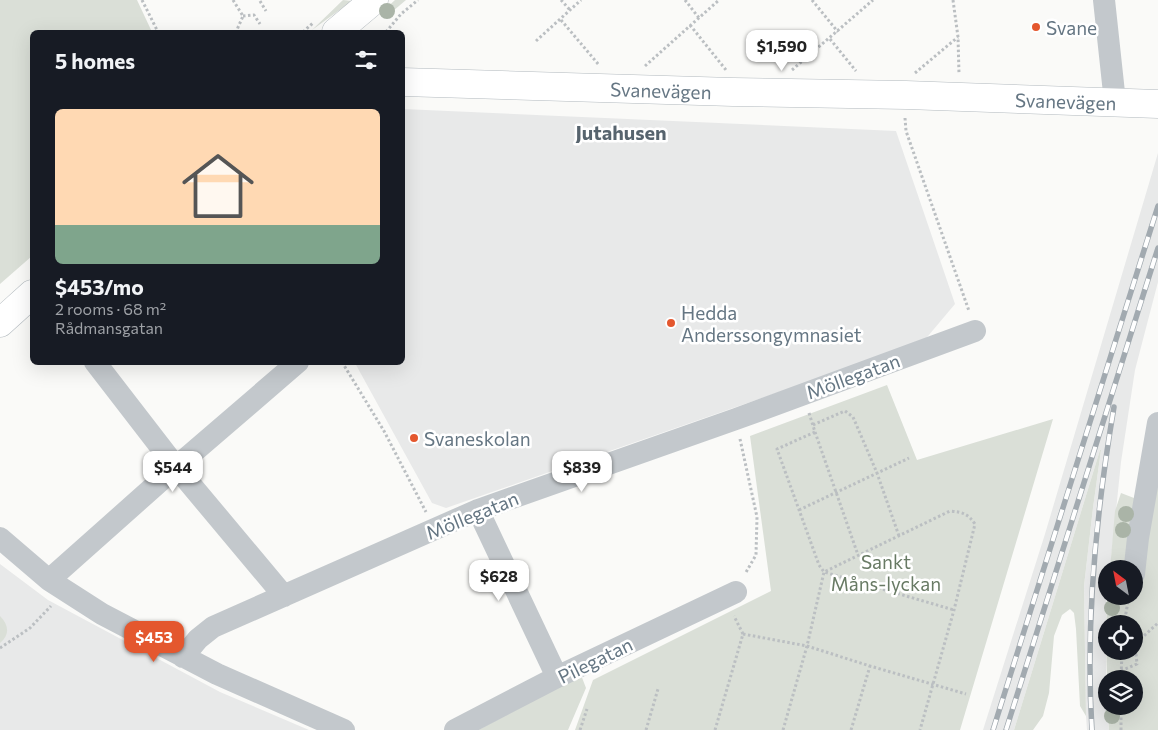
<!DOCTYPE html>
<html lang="en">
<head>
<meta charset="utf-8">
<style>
  body { margin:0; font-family:Commissioner,sans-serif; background:#20242c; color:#f1f3f6; height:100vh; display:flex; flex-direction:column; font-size:19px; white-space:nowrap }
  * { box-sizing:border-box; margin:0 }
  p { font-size:16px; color:#9ea1a6 }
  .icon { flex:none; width:28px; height:28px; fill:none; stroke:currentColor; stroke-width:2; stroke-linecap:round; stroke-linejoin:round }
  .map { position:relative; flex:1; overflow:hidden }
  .side { position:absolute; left:30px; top:30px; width:375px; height:335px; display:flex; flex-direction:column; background:#171b24; border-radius:8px; box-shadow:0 5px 20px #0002 }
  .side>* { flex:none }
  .needle { width:32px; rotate:328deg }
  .controls { position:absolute; left:1098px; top:560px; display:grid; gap:10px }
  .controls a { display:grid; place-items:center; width:45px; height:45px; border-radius:50%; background:#171b24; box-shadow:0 5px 20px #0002; font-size:25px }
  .price { position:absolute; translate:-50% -42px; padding:0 11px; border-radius:10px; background:#fff; color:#222; font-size:16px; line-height:32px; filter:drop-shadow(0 1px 2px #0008) }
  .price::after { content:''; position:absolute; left:50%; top:30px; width:15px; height:11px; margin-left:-8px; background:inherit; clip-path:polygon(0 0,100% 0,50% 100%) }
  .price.active { background:#e4572e; color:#fff }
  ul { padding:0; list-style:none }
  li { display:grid; align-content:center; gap:10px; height:265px; padding:0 25px }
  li+li { border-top:1px solid #363941 }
  li span { display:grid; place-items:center; height:155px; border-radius:8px; color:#555 }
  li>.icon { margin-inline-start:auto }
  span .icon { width:90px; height:90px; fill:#fffc; stroke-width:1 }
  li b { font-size:21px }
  h2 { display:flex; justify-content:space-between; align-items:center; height:60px; padding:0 25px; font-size:21px }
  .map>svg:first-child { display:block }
</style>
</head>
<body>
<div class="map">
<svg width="1158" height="730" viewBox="0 0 1158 730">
  <rect width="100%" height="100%" fill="#fafaf8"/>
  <path fill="#e8e9e9" d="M403,109L896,131L955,304L923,342L446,508L432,503L355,363L402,362Z
    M1158,153V282L1135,370L1121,462L1110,569H1106V706L1109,730H1087L1086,716L1084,586L1093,508L1101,450H1100L1014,730H983L1045,534Z
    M0,564L48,600L220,692L309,730H0Z"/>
  <path fill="#dadfd7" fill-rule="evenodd" d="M0,0H137L152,32H32V256L0,284Z
    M343,0L352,1L312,30Z
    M395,0H406L386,17L382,12Z
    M887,385L917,460L1053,419L960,730H575L593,680L771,591L750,436Z
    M1158,418V730H1109L1107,706H1134V679H1107L1106,635L1107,596H1110L1109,602L1118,603L1119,596H1134V569H1110L1115,511L1121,493L1134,498ZM1106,624H1134V651H1106Z
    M1100,450H1101L1093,508L1084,586L1086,716L1080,706L1076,629L1074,613L1070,609L1062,615L1054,636L1049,693L1043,716L1033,730H1014Z
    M0,616C9,625 10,635 0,643Z
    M581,675L586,688L568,730H478Z"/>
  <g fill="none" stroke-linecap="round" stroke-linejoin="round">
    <g stroke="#b3babf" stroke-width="29">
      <g id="secondary">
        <path d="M336,32L374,0"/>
        <path id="s1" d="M402,82L733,92L906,95L1158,104"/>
        <path d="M0,323L32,294"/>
      </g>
    </g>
    <path stroke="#bbbfc2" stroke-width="3" stroke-dasharray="2.5 2.5" stroke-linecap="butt" d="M142,0L158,32
      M233,0L243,16L236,32
      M561,0L570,10
      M685,0L699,18
      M812,0L838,32
      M953,0L958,37L959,74
      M260,1L266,11
      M243,16L254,15L260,24
      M561,20L599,65
      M690,25L726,70
      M303,32L314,22
      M386,32L401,14L418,0
      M830,39L856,71
      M536,41L581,0
      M645,66L719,0
      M792,70L873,0
      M915,73L958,37
      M905,118L906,131L969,311
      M342,362L384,431L426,512
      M809,413L815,432L777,449L819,565L824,572L954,610
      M813,425L845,411L853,417L877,473L899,536
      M815,432L858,555
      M740,439L757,517L756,555L745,574
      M799,510L909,458
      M1124,624L1129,596
      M743,634L807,646L870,666L966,694
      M0,648L30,628L51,606
      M1121,671L1137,664L1135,644L1158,623
      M1121,679L1122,651
      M580,730L587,709
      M646,730L658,689
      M715,730L743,634L734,616
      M783,730L807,646L824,572L950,511C963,512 968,514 975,524L954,610L920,730
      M851,730L870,666
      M1121,730V706"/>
    <path stroke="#c3c8cc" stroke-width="22" d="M1104,0L1115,102
      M95,362L176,467L284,596
      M478,510L557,677
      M0,538L49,580L102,614L217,674L344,730
      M1134,574L1138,538L1158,423
      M49,580L176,467L298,362
      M183,657L198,639L213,627L478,510L736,419L975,331
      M455,730L557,677L736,592"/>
    <use href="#secondary" stroke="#fff" stroke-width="28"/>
    <g stroke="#a2aab0" stroke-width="5.5">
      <path id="rail" d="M993,730L1158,206
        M1006,730L1158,248
        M1092,730C1085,621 1096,513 1114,407"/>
    </g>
    <use href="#rail" stroke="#fff" stroke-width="4" stroke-dasharray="11" stroke-linecap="butt"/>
  </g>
  <g fill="#aab4a7">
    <circle cx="387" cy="11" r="8"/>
    <circle cx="1126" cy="514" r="8"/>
    <circle cx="1123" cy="530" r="8"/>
    <circle cx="1112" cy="608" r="8"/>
    <circle cx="1112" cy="716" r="8"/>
  </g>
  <g fill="#e4572e" stroke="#fff" stroke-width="2">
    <circle cx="1036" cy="27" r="5"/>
    <circle cx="671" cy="323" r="5"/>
    <circle cx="414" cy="438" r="5"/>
  </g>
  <g text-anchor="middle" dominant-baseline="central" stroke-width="5" stroke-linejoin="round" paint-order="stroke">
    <g font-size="19" fill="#657683" stroke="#fff" text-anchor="start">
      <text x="1046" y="27">Svane</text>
      <text x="681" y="312">Hedda<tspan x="681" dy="22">Anderssongymnasiet</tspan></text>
      <text x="424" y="438">Svaneskolan</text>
    </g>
    <g font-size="19" fill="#657683" stroke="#fff">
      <text stroke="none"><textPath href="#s1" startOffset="259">Svanevägen</textPath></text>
      <text stroke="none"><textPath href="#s1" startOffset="664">Svanevägen</textPath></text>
      <text transform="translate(853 376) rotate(-20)">Möllegatan</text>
      <text transform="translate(472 515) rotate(-22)">Möllegatan</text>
      <text transform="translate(595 660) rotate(-26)">Pilegatan</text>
    </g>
    <g font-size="19" fill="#687a64" stroke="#fff">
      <text x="886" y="561">Sankt<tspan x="886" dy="22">Måns-lyckan</tspan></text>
    </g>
    <g font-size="20" font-weight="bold" fill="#57646e" stroke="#fff">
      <text x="621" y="132">Jutahusen</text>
    </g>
  </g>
</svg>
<div class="controls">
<a><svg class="needle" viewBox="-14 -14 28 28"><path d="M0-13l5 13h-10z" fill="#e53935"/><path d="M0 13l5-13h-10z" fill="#9ea1a6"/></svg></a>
<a><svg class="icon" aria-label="locate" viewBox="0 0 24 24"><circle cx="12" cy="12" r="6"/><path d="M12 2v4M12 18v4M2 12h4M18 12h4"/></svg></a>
<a><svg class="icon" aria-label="layers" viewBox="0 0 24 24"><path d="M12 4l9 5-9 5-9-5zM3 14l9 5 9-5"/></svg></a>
</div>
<b class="price" style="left:782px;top:72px">$1,590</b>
<b class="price" style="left:173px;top:493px">$544</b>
<b class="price" style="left:582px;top:493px">$839</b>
<b class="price" style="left:499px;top:602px">$628</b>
<b class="price active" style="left:154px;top:663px">$453</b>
<section class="side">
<h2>5 homes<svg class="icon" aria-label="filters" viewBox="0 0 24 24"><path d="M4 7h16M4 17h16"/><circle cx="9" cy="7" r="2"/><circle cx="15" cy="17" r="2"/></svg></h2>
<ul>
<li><span style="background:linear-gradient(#ffd9b3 75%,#7fa58c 0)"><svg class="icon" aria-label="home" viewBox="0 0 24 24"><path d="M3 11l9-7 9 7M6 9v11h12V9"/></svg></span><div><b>$453/mo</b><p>2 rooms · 68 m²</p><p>Rådmansgatan</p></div></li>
</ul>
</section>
</div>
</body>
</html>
